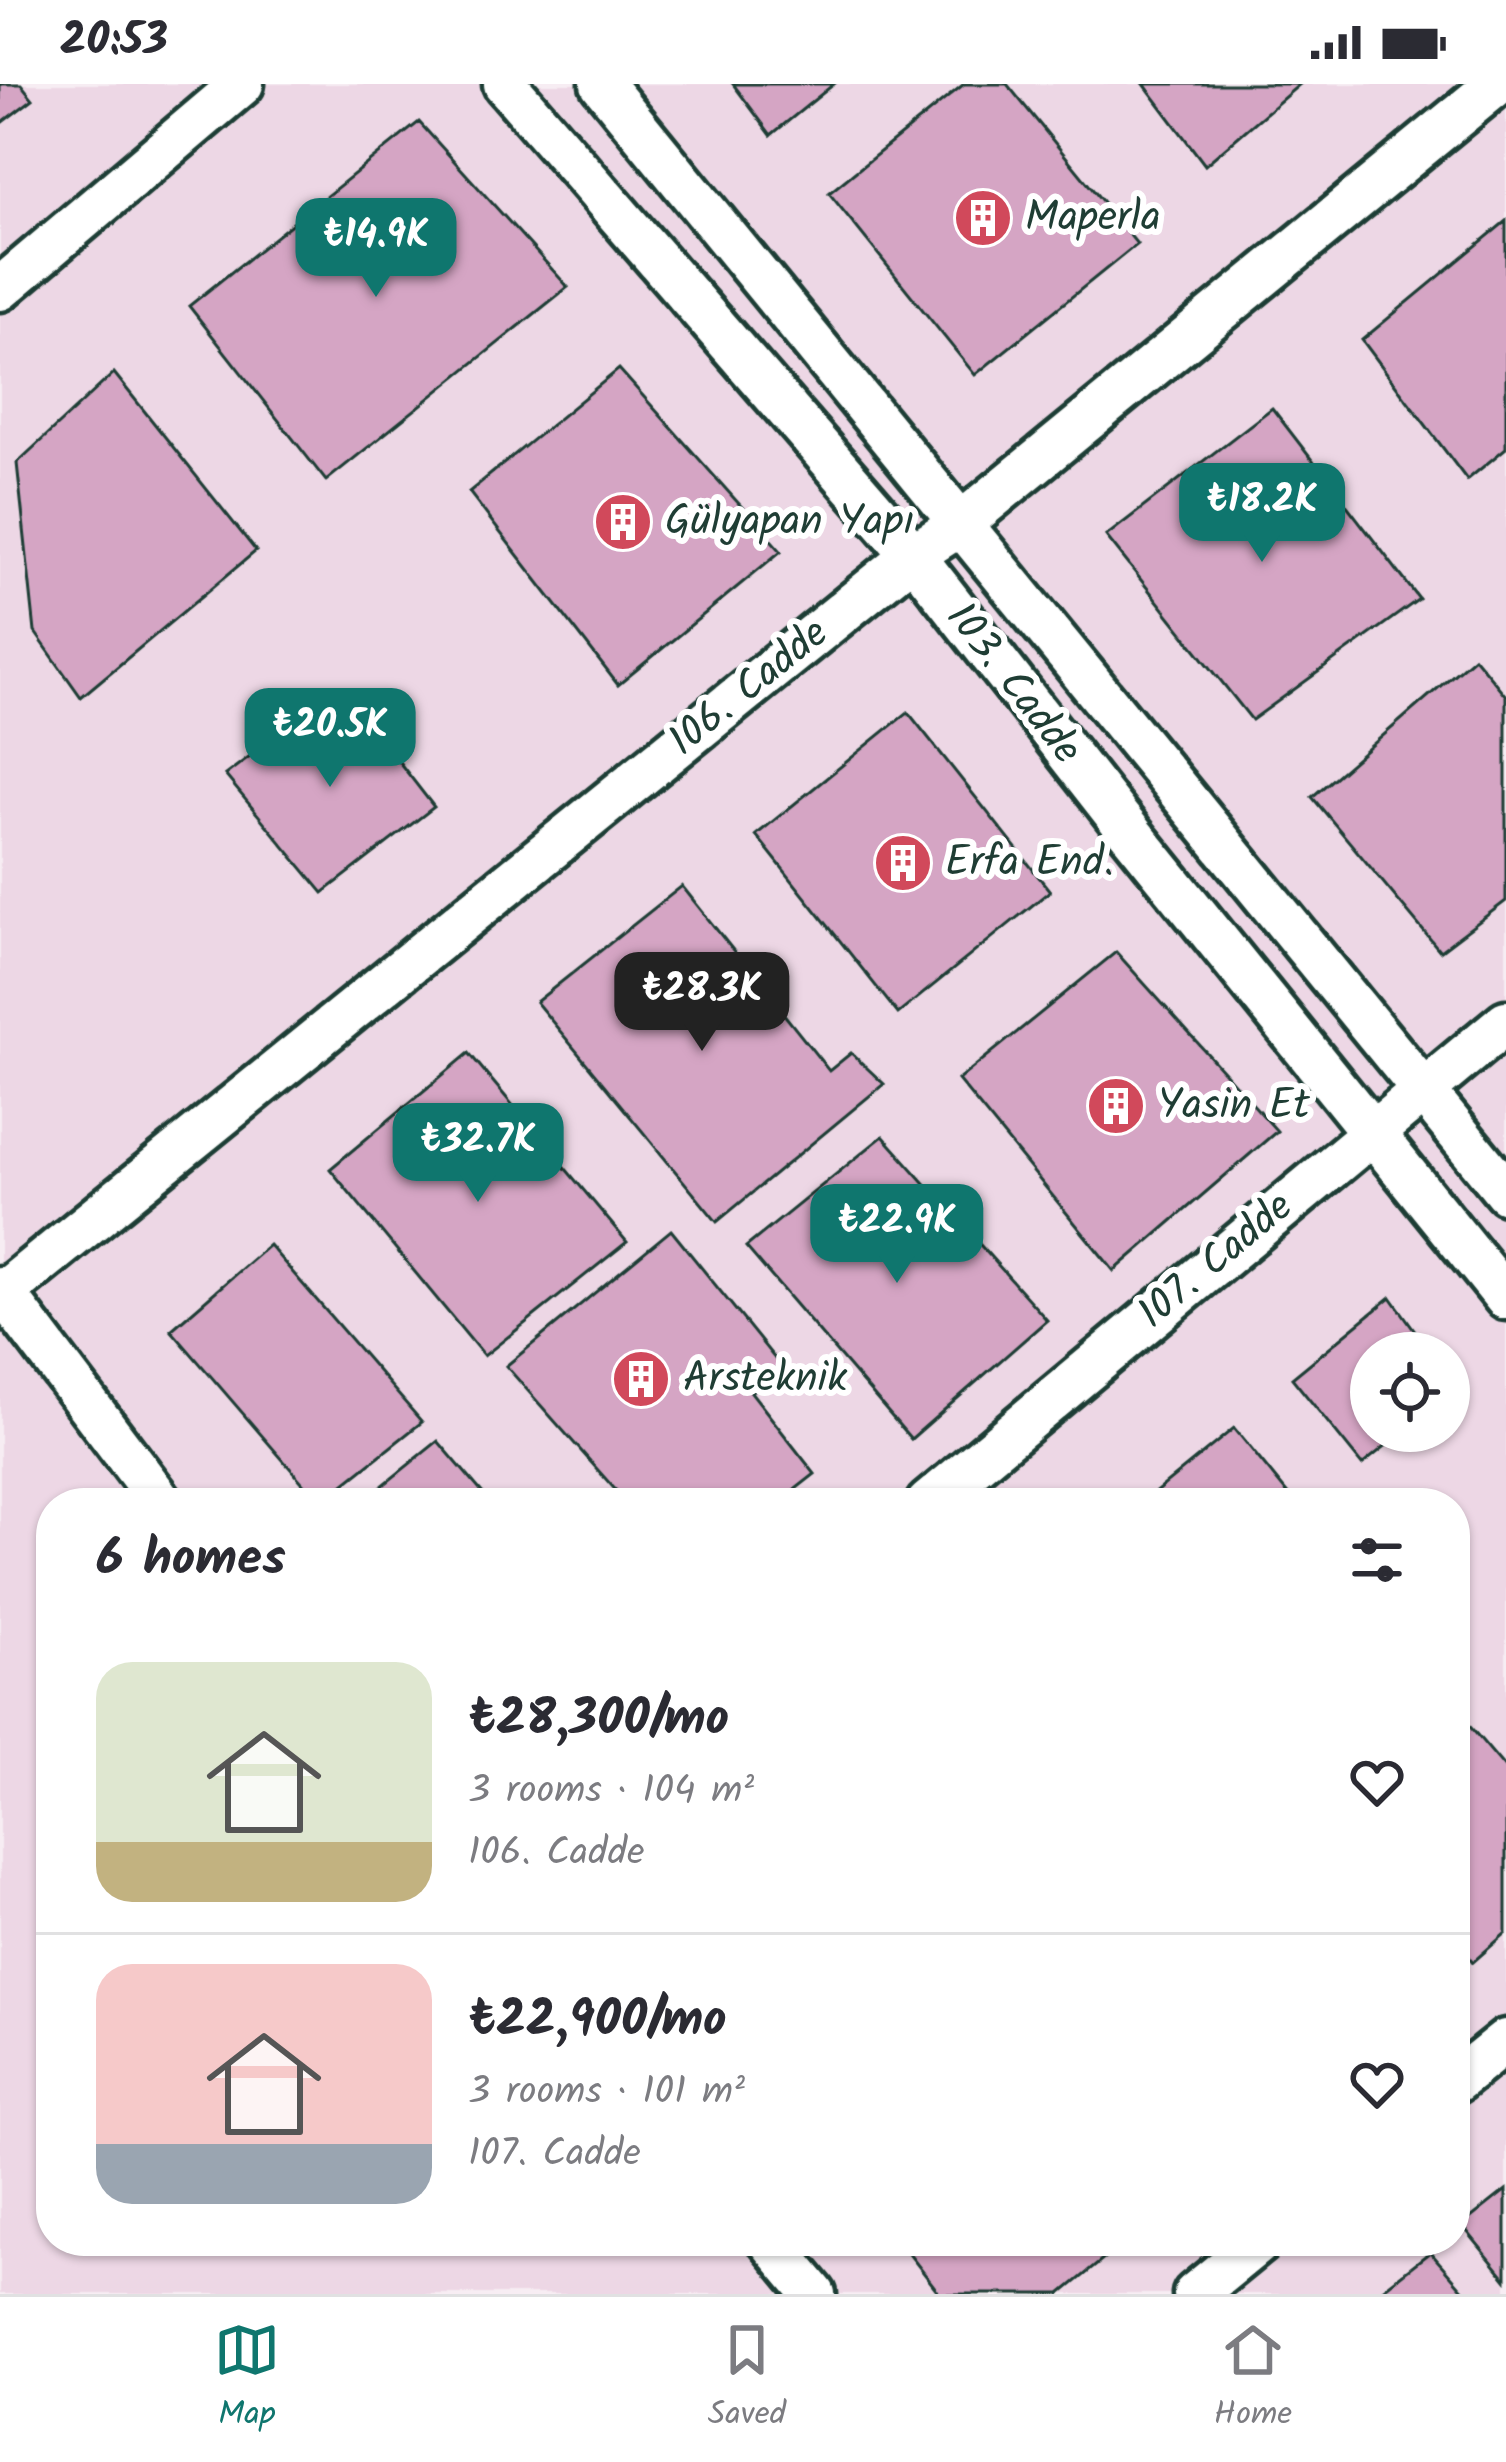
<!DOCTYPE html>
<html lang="en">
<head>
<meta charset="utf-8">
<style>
  body { margin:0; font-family:Kalam,sans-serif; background:#f2f2f3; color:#2b2b33; height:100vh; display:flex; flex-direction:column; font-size:45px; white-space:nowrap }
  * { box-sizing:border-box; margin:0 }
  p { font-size:39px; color:#7c7c81 }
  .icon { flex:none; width:66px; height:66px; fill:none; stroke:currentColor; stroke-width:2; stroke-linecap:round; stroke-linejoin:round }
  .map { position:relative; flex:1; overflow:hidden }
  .sheet { position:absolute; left:36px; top:1404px; width:1434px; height:768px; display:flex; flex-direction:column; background:#fff; border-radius:48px; box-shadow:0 3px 9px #0004 }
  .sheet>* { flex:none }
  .fabs { position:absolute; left:1350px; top:1248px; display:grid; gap:24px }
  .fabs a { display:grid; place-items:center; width:120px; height:120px; border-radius:50%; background:#fff; box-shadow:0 3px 9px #0004; font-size:60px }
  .price { position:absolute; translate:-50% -102px; padding:0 27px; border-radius:24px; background:#0f766e; color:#fff; font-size:39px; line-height:78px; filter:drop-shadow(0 3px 6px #0008) }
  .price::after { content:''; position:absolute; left:50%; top:72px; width:36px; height:27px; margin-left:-18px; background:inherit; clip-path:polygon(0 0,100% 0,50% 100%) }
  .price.selected { background:#222; color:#fff }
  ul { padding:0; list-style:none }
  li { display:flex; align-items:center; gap:36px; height:300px; padding:0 60px }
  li+li { border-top:3px solid #e1e1e2 }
  li span { display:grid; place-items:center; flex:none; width:336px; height:240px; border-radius:36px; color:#555 }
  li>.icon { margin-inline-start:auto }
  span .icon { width:144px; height:144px; fill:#fffc; stroke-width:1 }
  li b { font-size:51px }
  h2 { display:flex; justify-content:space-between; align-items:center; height:144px; padding:0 60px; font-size:51px }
  .status { display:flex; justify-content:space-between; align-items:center; height:84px; padding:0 60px; background:#fff; direction:ltr }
  .status svg { height:33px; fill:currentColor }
  .tab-bar { display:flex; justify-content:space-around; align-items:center; height:168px; border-top:3px solid #e1e1e2; background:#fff; font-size:33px; color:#7c7c81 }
  .tab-bar a { display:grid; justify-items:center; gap:6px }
  .tab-bar .selected { color:#0f766e }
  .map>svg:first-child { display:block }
</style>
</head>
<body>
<div class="status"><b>20:53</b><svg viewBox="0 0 49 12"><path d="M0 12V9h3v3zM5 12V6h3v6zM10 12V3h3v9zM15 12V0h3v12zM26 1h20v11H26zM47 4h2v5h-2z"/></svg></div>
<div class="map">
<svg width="1506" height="2210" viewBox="0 0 1506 2210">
  <rect width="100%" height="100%" fill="#f7edf3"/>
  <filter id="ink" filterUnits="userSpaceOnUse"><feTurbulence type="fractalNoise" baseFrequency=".00833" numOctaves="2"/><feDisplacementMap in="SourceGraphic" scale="24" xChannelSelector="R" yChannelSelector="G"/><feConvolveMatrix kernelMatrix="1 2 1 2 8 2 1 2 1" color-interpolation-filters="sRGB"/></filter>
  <g filter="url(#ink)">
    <path fill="#edd7e5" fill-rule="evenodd" d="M0,0H1506V2210H0ZM1371,1269H1449V1347H1371ZM51,1419H1455V2157H51Z"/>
    <path fill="#d5a5c4" stroke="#1f3d34" stroke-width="3" d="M0,0H21L33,15L0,40Z
      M733,0H834L771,51Z
      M964,0H1007L1137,160L975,291L829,109Z
      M1144,0H1300L1205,81Z
      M419,38L568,203L326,397L189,222Z
      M1506,137V364L1467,396L1362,256Z
      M619,285L781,467L618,601L469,408Z
      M114,289L256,467L81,613L35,548L17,379Z
      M1272,324L1419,515L1252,636L1106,452Z
      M1474,573L1506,612V817L1440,867L1312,713Z
      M341,603L434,723L323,809L225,691Z
      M908,628L1050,807L898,930L756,751Z
      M682,802L829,987L851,969L884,1000L717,1138L536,918Z
      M1116,868L1277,1047L1114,1187L958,996Z
      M469,969L627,1158L484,1272L330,1085Z
      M883,1052L1047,1236L911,1355L746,1163Z
      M671,1146L780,1281L751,1308L815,1390L778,1419H627L506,1282Z
      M269,1161L422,1338L320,1419L171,1246Z
      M1391,1213L1431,1269H1371V1347H1404L1362,1381L1292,1294Z
      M1234,1344L1295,1419H1142Z
      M438,1357L491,1419H361Z
      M1455,1625L1506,1685V1849L1473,1878L1455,1855Z
      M1506,2106V2195L1462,2141Z
      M899,2157H1126L1061,2210H940Z
      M1430,2168L1467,2210H1376Z"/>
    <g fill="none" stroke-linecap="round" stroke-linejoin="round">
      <g stroke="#1f3d34" stroke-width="51">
        <path id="minor" d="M505,0L913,471L1117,732L1506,1214
          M602,0L1506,1108
          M0,205L242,0
          M0,1204L162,1419
          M3,1209L913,471L958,442L1497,0
          M928,1419L1506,938
          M1455,1998L1506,1957
          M770,2157L814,2210
          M1195,2210L1260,2157"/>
      </g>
      <use href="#minor" stroke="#fff" stroke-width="42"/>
    </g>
  </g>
  <defs>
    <g id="building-disc" transform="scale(3)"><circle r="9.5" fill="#d1495b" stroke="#fff"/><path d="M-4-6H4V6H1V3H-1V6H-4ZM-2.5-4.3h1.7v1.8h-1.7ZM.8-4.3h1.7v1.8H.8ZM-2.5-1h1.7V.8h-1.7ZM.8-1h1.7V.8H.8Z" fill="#fff"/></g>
  </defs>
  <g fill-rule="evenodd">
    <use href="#building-disc" x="983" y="134"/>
    <use href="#building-disc" x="623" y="438"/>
    <use href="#building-disc" x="903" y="779"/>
    <use href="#building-disc" x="1116" y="1022"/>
    <use href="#building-disc" x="641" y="1295"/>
  </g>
  <g text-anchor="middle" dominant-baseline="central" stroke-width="12" stroke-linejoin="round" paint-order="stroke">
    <g font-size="42" fill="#1f3d34" stroke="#fff" text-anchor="start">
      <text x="1025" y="134">Maperla</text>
      <text x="665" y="438">Gülyapan Yapı</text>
      <text x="945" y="779">Erfa End.</text>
      <text x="1158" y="1022">Yasin Et</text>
      <text x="683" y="1295">Arsteknik</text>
    </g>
    <g font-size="42" fill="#1f3d34" stroke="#fff">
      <text transform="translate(1013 600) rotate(52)">103. Cadde</text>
      <text transform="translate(749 604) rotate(-39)">106. Cadde</text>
      <text transform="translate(1216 1177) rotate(-40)">107. Cadde</text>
    </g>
  </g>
</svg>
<div class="fabs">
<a><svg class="icon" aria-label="locate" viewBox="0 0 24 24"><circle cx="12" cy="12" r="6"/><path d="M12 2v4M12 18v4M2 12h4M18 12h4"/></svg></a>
</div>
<b class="price" style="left:376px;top:216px">₺14.9K</b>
<b class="price" style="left:1262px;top:481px">₺18.2K</b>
<b class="price" style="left:330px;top:706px">₺20.5K</b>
<b class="price selected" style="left:702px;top:970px">₺28.3K</b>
<b class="price" style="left:478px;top:1121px">₺32.7K</b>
<b class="price" style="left:897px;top:1202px">₺22.9K</b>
<section class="sheet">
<h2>6 homes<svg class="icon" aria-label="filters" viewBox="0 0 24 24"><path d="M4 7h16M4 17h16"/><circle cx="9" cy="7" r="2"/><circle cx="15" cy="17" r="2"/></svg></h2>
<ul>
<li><span style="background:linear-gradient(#dfe7d0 75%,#c2b280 0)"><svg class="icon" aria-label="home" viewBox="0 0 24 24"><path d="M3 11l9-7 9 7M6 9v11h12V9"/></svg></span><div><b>₺28,300/mo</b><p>3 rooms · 104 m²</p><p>106. Cadde</p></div><svg class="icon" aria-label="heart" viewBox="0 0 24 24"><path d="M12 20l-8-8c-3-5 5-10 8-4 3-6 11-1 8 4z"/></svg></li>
<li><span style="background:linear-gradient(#f6c9c9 75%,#9aa5b1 0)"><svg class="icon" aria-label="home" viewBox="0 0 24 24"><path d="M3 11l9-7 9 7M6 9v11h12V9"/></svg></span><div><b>₺22,900/mo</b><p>3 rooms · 101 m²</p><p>107. Cadde</p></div><svg class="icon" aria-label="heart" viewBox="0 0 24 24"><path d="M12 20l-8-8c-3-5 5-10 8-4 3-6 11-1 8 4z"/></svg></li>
</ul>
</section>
</div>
<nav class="tab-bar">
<a class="selected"><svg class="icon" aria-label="map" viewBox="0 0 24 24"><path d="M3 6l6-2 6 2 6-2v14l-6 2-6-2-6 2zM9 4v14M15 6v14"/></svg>Map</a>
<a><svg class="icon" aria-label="saved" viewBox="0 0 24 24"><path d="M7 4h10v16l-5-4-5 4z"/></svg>Saved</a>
<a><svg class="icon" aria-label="home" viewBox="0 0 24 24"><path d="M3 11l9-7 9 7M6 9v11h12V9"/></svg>Home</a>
</nav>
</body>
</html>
